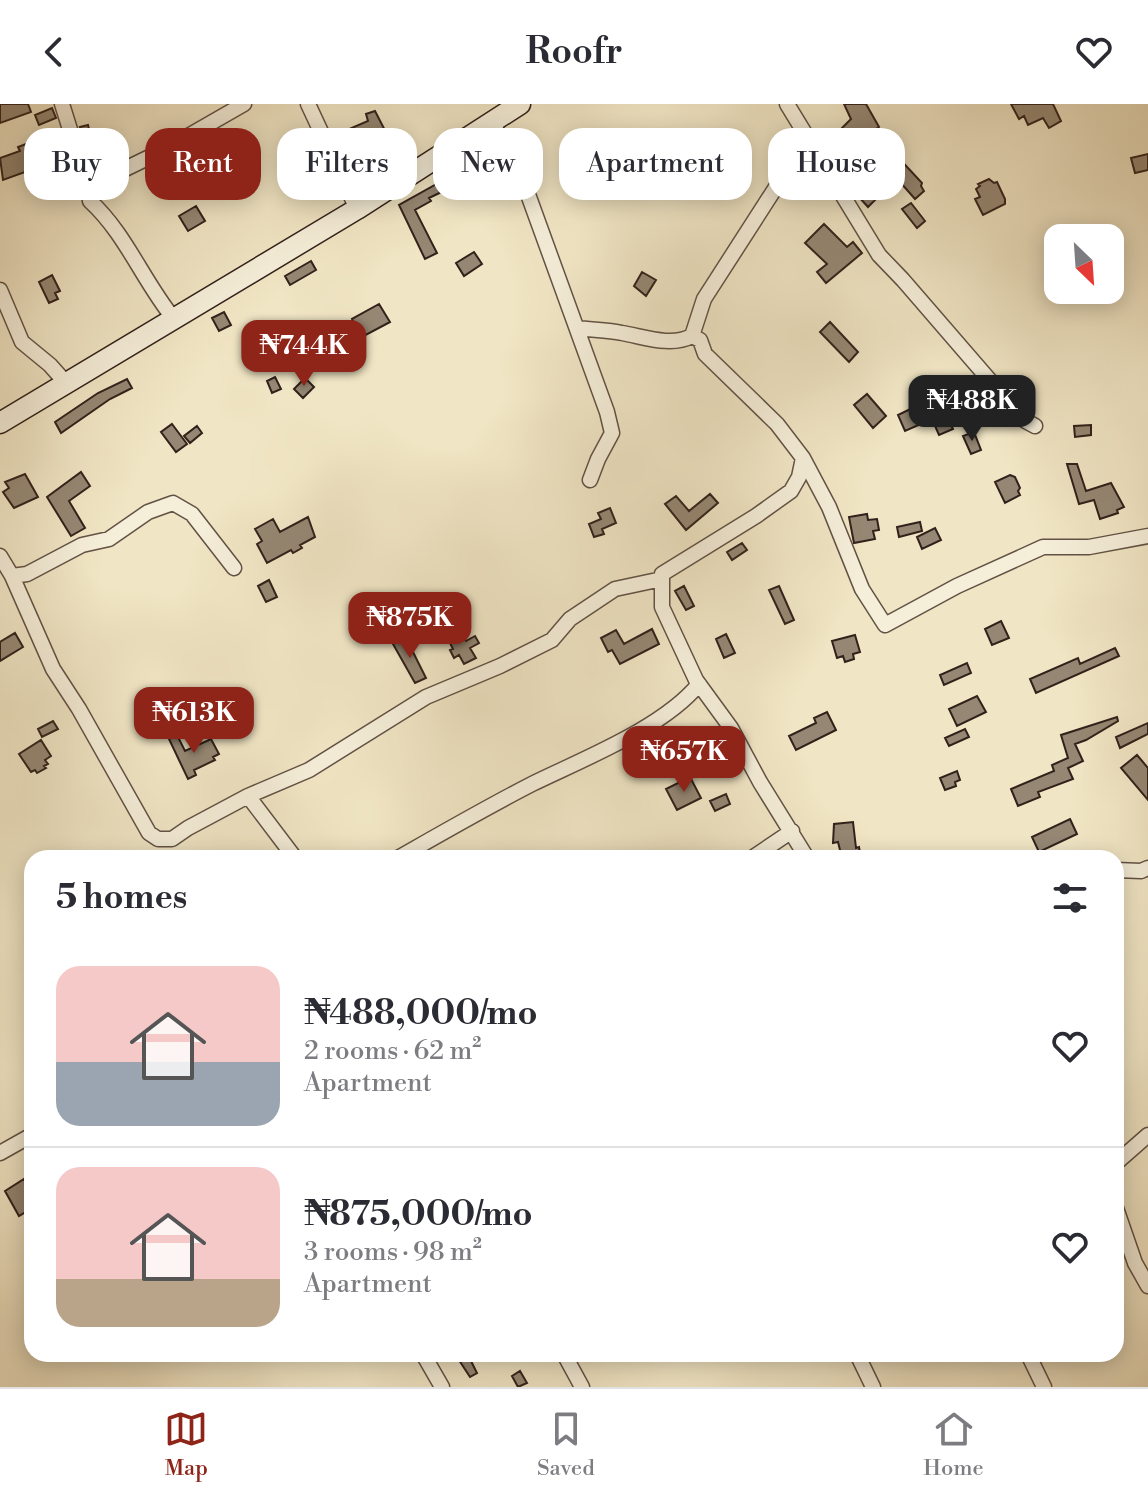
<!DOCTYPE html>
<html lang="en">
<head>
<meta charset="utf-8">
<style>
  body { margin:0; font-family:"Libre Bodoni",serif; background:#f2f2f3; color:#2b2b33; height:100vh; display:flex; flex-direction:column; font-size:30px; white-space:nowrap }
  * { box-sizing:border-box; margin:0 }
  p { font-size:26px; color:#7c7c81 }
  .icon { flex:none; width:44px; height:44px; fill:none; stroke:currentColor; stroke-width:2; stroke-linecap:round; stroke-linejoin:round }
  .map { position:relative; flex:1; overflow:hidden }
  .sheet { position:absolute; left:24px; top:746px; width:1100px; height:512px; display:flex; flex-direction:column; background:#fff; border-radius:24px; box-shadow:0 4px 20px #0003 }
  .sheet>* { flex:none }
  .top-card { position:absolute; left:24px; top:24px; width:1100px; height:72px; display:flex; gap:16px }
  .needle { width:52px; rotate:155deg }
  .tools { position:absolute; left:1044px; top:120px; display:grid; gap:16px }
  .tools a { display:grid; place-items:center; width:80px; height:80px; border-radius:16px; background:#fff; box-shadow:0 4px 20px #0003; font-size:40px }
  .price { position:absolute; translate:-50% -68px; padding:0 18px; border-radius:16px; background:#8f2418; color:#fff; font-size:26px; line-height:52px; filter:drop-shadow(0 2px 4px #0008) }
  .price::after { content:''; position:absolute; left:50%; top:48px; width:24px; height:18px; margin-left:-12px; background:inherit; clip-path:polygon(0 0,100% 0,50% 100%) }
  .price.on { background:#222; color:#fff }
  ul { padding:0; list-style:none }
  li { display:flex; align-items:center; gap:24px; height:200px; padding:0 32px }
  li+li { border-top:2px solid #e1e1e2 }
  li span { display:grid; place-items:center; flex:none; width:224px; height:160px; border-radius:24px; color:#555 }
  li>.icon { margin-inline-start:auto }
  span .icon { width:96px; height:96px; fill:#fffc; stroke-width:1 }
  li b { font-size:34px }
  h2 { display:flex; justify-content:space-between; align-items:center; height:96px; padding:0 32px; font-size:34px }
  .pill { padding:0 28px; border-radius:24px; background:#fff; box-shadow:0 4px 20px #0003; font-size:28px; line-height:72px }
  .pill.on { background:#8f2418; color:#fff }
  header { display:flex; justify-content:space-between; align-items:center; height:104px; padding:0 32px; background:#fff; font-size:36px; font-weight:600 }
  .menu { display:flex; justify-content:space-around; align-items:center; height:112px; border-top:2px solid #e1e1e2; background:#fff; font-size:22px; color:#7c7c81 }
  .menu a { display:grid; justify-items:center; gap:4px }
  .menu .on { color:#8f2418 }
  .map>svg:first-child { display:block }
</style>
</head>
<body>
<header><svg class="icon" aria-label="back" viewBox="0 0 24 24"><path d="M15 5l-7 7 7 7"/></svg>Roofr<svg class="icon" aria-label="heart" viewBox="0 0 24 24"><path d="M12 20l-8-8c-3-5 5-10 8-4 3-6 11-1 8 4z"/></svg></header>
<div class="map">
<svg width="1148" height="1283" viewBox="0 0 1148 1283">
  <rect width="100%" height="100%" fill="#f0e5c4"/>
  <filter id="stains"><feTurbulence type="fractalNoise" baseFrequency=".0025" numOctaves="4"/><feColorMatrix values="0 0 0 0 .2 0 0 0 0 .09 0 0 0 0 .02 0 0 0 .5 -.17"/></filter>
  <radialGradient id="worn" r=".72"><stop offset=".6" stop-color="#630" stop-opacity="0"/><stop offset="1" stop-color="#630" stop-opacity=".3"/></radialGradient>
  <path fill="#958773" stroke="#32211b" stroke-width="2" d="M0,0H28L31,8L0,19Z
    M844,0H866L879,23L858,36L853,27L841,38L835,31L851,15Z
    M1011,0H1053L1061,17L1049,24L1043,14L1028,21L1024,12L1019,15Z
    M52,4L56,14L39,21L35,11Z
    M375,7L393,42L379,49L374,39L350,50L340,29L368,17L366,10Z
    M88,21L94,48L101,45L105,54L109,52L112,60L94,68L80,23Z
    M31,38L34,45L37,44L40,54L36,56L39,63L3,76L0,54L20,47L18,43Z
    M895,50L922,79L921,82L924,87L915,95L893,70L870,91L875,96L868,103L849,82L858,74L862,77Z
    M1148,50V66L1135,69L1131,54Z
    M449,73L454,82L429,94L431,97L415,106L437,149L425,155L399,101Z
    M989,75L994,79L997,78L1005,95V100L983,111L975,95L980,93L976,85L980,82L978,80Z
    M911,99L925,117L917,124L902,105Z
    M196,102L205,117L188,127L179,112Z
    M824,120L847,143L853,138L862,149L826,179L817,168L827,160L805,139Z
    M474,148L482,160L464,172L456,159Z
    M311,157L316,166L290,181L285,172Z
    M642,168L656,176L646,192L634,182Z
    M52,171L60,187L55,189L58,195L49,199L39,178Z
    M379,200L390,218L362,233L352,215Z
    M224,208L231,221L219,227L212,214Z
    M830,218L858,248L849,258L820,228Z
    M275,273L281,285L272,289L267,277Z
    M305,274L314,283L303,294L294,285Z
    M127,275L132,284L110,295L61,329L55,318L98,289Z
    M867,290L886,312L873,324L854,301Z
    M937,292L953,325L939,331L932,315L905,327L898,311Z
    M172,320L187,340L176,348L161,328Z
    M1091,321V331L1075,333L1074,322Z
    M197,322L202,329L190,339L184,332Z
    M974,328L981,346L971,350L963,332Z
    M1067,360H1077L1086,387L1111,379L1124,403L1117,406L1118,409L1100,415L1094,396L1079,400Z
    M81,368L90,382L69,397L85,424L71,432L47,393Z
    M25,370L38,393L14,404L3,388L9,384L5,378Z
    M1010,371L1015,373L1020,384L1018,387L1020,391L1005,399L995,378Z
    M710,390L718,399L686,426L665,400L676,392L689,407Z
    M610,404L616,419L602,425L604,430L594,433L589,420L601,415L598,409Z
    M867,410L868,416L877,415L879,426L873,427L875,435L854,439L849,413Z
    M308,413L315,433L300,441L302,444L293,449L291,446L267,459L257,440L262,437L255,425L273,415L280,428Z
    M920,418L922,427L899,433L897,423Z
    M935,424L941,436L922,445L917,433Z
    M742,439L747,446L732,456L727,448Z
    M269,476L277,493L266,498L258,482Z
    M684,482L694,502L686,506L675,487Z
    M779,482L794,516L785,520L769,486Z
    M1001,517L1009,534L992,541L985,525Z
    M652,525L659,540L620,560L612,546L608,548L601,534L616,526L624,540Z
    M15,529L23,543L0,557V538Z
    M726,530L735,549L724,554L716,535Z
    M855,531L860,548L853,550L854,555L845,558L843,552L837,554L832,537Z
    M458,532L460,534L463,532L466,537L475,532L479,539L470,544L476,554L464,560L459,551L454,554L450,546L453,545L449,537Z
    M406,534L426,574L415,579L393,540Z
    M1115,544L1119,552L1036,589L1030,575L1078,554L1080,560Z
    M967,559L971,569L944,581L940,571Z
    M176,587L185,603L164,615L156,599Z
    M977,592L986,608L957,622L949,605Z
    M827,608L836,626L796,646L789,632L816,619L814,614Z
    M1117,613L1118,617L1086,636L1075,640L1083,657L1068,664L1073,675L1038,688L1040,693L1018,702L1011,685L1054,667L1052,661L1068,654L1061,631Z
    M53,617L58,625L42,633L38,625Z
    M1148,619V630L1120,644L1116,633Z
    M965,625L969,633L949,642L945,634Z
    M177,631L185,647L211,635L219,650L213,653L215,656L194,666L196,671L188,675L169,635Z
    M41,636L51,652L45,656L48,660L44,662L46,664L37,669L35,666L31,668L19,650Z
    M1137,651L1148,664V696L1121,664Z
    M957,667L960,676L955,678L956,682L945,686L940,674Z
    M690,673L701,694L677,706L666,685Z
    M726,690L730,700L715,707L710,697Z
    M1070,715L1077,730L1039,748L1032,733Z
    M853,718L856,744L859,743L861,754H842L838,738L833,739L834,720Z
    M24,1075L32,1089V1104L19,1112L5,1087Z
    M455,1250H482L471,1257L477,1269L470,1273Z
    M520,1267L527,1279L518,1283L512,1272Z"/>
  <g fill="none" stroke-linecap="round" stroke-linejoin="round">
    <g stroke="#625245" stroke-width="17">
      <path id="street" d="M62,0L88,83
        M308,0L357,105
        M787,0L879,151L903,176L1024,316L1035,322
        M492,18L521,71L607,308L612,329L598,355L590,376
        M0,186L22,238L50,261L66,279
        M174,215C143,177 126,130 90,97L88,83L162,47L244,0
        M577,224C592,226 608,226 622,229C645,233 671,243 692,232L700,236L705,250L777,320L803,354L829,403L862,485L885,521L957,482L1043,443H1089L1148,432
        M692,232L704,195L787,66L803,27
        M803,354L799,373L791,387L756,412L662,470V503L696,576L731,624L760,678L807,754
        M0,452L12,472L27,470L82,441L109,435L148,408L173,399L192,410L234,464
        M12,472L53,565L79,605L149,729L158,735H172L188,724L248,692L309,666L426,593L500,562L552,536L570,515L615,485L662,475
        M248,692L295,754
        M398,754C442,729 487,703 532,680C583,655 663,624 699,580
        M752,754L792,727
        M1116,766L1141,767L1148,764
        M0,1049L32,1031
        M1116,1059L1148,1031
        M1116,1104L1135,1159L1148,1182
        M423,1250L442,1283
        M564,1250L582,1283
        M857,1250L873,1283
        M1028,1250L1044,1283"/>
    </g>
    <g stroke="#32211b" stroke-width="23">
      <path id="secondary" d="M0,319L357,105L520,0"/>
    </g>
    <use href="#street" stroke="#f5eed9" stroke-width="14"/>
    <use href="#secondary" stroke="#f5eed9" stroke-width="20"/>
  </g>
  <rect width="100%" height="100%" filter="url(#stains)"/>
  <rect width="100%" height="100%" fill="url(#worn)"/>
</svg>
<div class="tools">
<a><svg class="needle" viewBox="-14 -14 28 28"><path d="M0-13l5 13h-10z" fill="#e53935"/><path d="M0 13l5-13h-10z" fill="#7c7c81"/></svg></a>
</div>
<b class="price" style="left:304px;top:284px">₦744K</b>
<b class="price on" style="left:972px;top:339px">₦488K</b>
<b class="price" style="left:410px;top:556px">₦875K</b>
<b class="price" style="left:194px;top:651px">₦613K</b>
<b class="price" style="left:684px;top:690px">₦657K</b>
<div class="top-card">
<a class="pill">Buy</a>
<a class="pill on">Rent</a>
<a class="pill">Filters</a>
<a class="pill">New</a>
<a class="pill">Apartment</a>
<a class="pill">House</a>
</div>
<section class="sheet">
<h2>5 homes<svg class="icon" aria-label="filters" viewBox="0 0 24 24"><path d="M4 7h16M4 17h16"/><circle cx="9" cy="7" r="2"/><circle cx="15" cy="17" r="2"/></svg></h2>
<ul>
<li><span style="background:linear-gradient(#f6c9c9 60%,#9aa5b1 0)"><svg class="icon" aria-label="home" viewBox="0 0 24 24"><path d="M3 11l9-7 9 7M6 9v11h12V9"/></svg></span><div><b>₦488,000/mo</b><p>2 rooms · 62 m²</p><p>Apartment</p></div><svg class="icon" aria-label="heart" viewBox="0 0 24 24"><path d="M12 20l-8-8c-3-5 5-10 8-4 3-6 11-1 8 4z"/></svg></li>
<li><span style="background:linear-gradient(#f6c9c9 70%,#b9a48a 0)"><svg class="icon" aria-label="home" viewBox="0 0 24 24"><path d="M3 11l9-7 9 7M6 9v11h12V9"/></svg></span><div><b>₦875,000/mo</b><p>3 rooms · 98 m²</p><p>Apartment</p></div><svg class="icon" aria-label="heart" viewBox="0 0 24 24"><path d="M12 20l-8-8c-3-5 5-10 8-4 3-6 11-1 8 4z"/></svg></li>
</ul>
</section>
</div>
<nav class="menu">
<a class="on"><svg class="icon" aria-label="map" viewBox="0 0 24 24"><path d="M3 6l6-2 6 2 6-2v14l-6 2-6-2-6 2zM9 4v14M15 6v14"/></svg>Map</a>
<a><svg class="icon" aria-label="saved" viewBox="0 0 24 24"><path d="M7 4h10v16l-5-4-5 4z"/></svg>Saved</a>
<a><svg class="icon" aria-label="home" viewBox="0 0 24 24"><path d="M3 11l9-7 9 7M6 9v11h12V9"/></svg>Home</a>
</nav>
</body>
</html>
